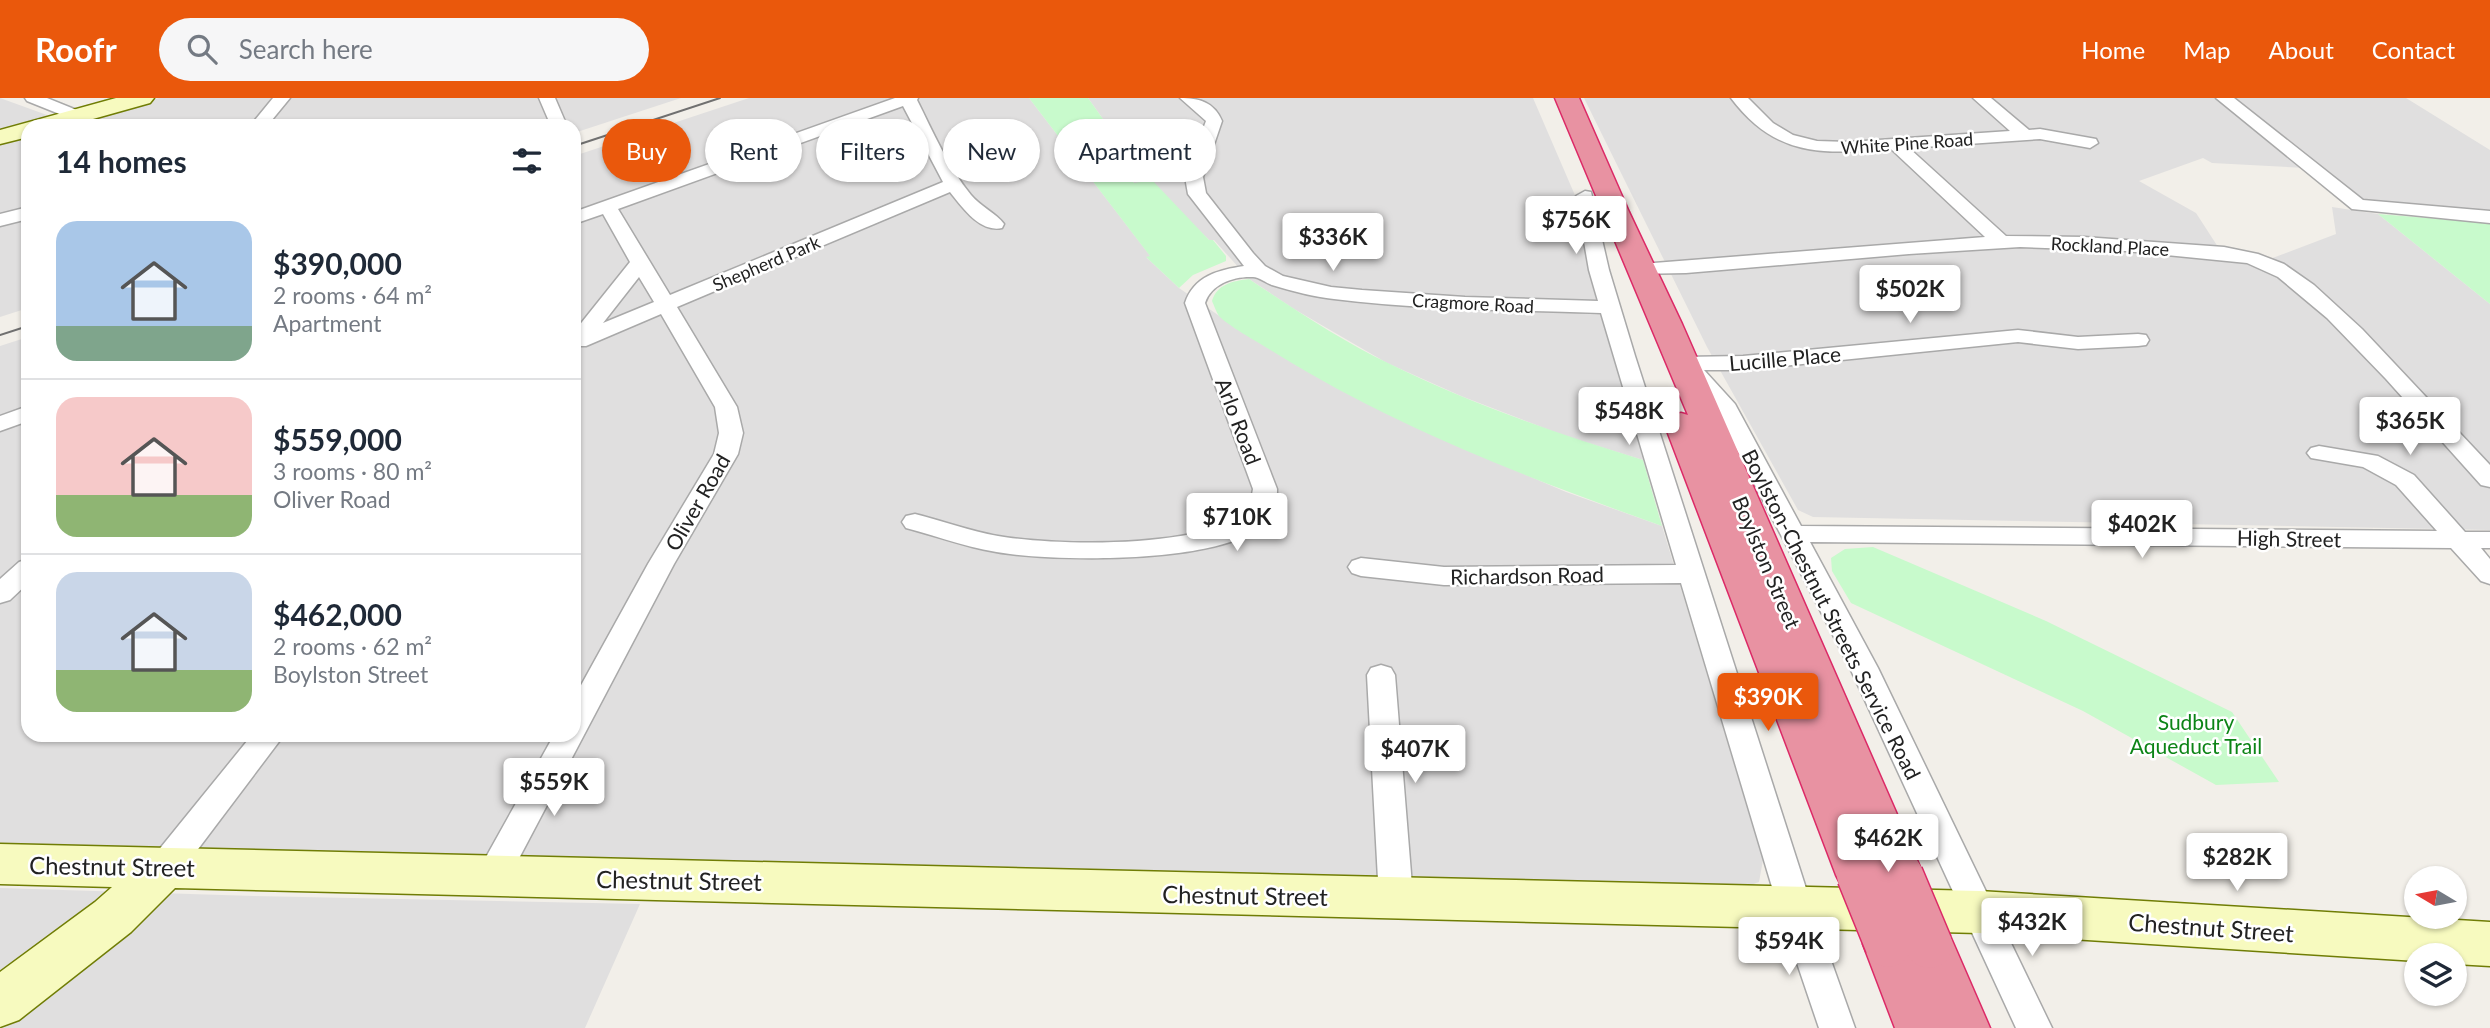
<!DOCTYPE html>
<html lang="en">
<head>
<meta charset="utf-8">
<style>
  body { margin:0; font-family:Lato,sans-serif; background:#f6f6f7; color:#1f2937; height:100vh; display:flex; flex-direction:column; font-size:26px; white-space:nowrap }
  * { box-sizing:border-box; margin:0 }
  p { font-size:23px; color:#747a83 }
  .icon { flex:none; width:38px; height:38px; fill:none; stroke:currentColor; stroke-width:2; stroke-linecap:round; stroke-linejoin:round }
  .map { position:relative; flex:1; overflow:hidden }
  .panel { position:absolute; left:21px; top:21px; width:560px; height:623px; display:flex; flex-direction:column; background:#fff; border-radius:21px; box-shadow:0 2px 5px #0004 }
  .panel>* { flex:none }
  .banner { position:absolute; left:602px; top:21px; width:665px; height:63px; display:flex; gap:14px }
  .needle { width:46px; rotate:280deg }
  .tools { position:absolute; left:2404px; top:768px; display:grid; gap:14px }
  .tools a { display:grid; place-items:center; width:63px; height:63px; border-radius:50%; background:#fff; box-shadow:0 2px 5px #0004; font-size:35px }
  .price { position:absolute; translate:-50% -60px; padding:0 16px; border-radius:7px; background:#fff; color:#222; font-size:23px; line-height:46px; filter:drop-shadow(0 2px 4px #0008) }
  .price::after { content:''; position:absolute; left:50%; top:42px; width:21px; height:16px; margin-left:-10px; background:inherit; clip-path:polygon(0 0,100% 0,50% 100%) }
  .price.selected { background:#ea580c; color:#fff }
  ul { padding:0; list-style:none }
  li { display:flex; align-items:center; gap:21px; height:175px; padding:0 35px }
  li+li { border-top:2px solid #e0e1e3 }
  li span { display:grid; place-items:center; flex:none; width:196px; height:140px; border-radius:21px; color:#555 }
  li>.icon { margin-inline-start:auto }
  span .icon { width:84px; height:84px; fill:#fffc; stroke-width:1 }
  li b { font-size:30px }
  h2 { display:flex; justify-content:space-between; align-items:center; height:84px; padding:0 35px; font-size:30px }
  .tag { padding:0 24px; border-radius:32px; background:#fff; box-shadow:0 2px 5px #0004; font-size:24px; line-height:63px }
  .tag.selected { background:#ea580c; color:#fff }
  header { display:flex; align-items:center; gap:42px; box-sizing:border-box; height:98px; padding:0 35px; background:#ea580c; color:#fff }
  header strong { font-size:33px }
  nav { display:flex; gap:38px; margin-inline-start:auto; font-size:24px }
  .search { width:490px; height:63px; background:#f6f6f7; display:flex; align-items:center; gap:18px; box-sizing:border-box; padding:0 24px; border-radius:38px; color:#747a83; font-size:26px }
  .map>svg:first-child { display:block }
</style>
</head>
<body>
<header>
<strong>Roofr</strong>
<div class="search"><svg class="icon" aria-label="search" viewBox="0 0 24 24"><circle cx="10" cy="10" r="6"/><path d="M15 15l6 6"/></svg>Search here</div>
<nav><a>Home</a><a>Map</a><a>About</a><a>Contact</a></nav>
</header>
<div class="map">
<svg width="2490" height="930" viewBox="0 0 2490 930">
  <rect width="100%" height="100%" fill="#f2efe9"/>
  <path fill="#e0dfdf" d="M0,0L47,17L46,21L0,34Z
    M159,0H681L574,35V28H58Z
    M749,0H1029L1151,159L1147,160L1179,190L1218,217L1335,289L1431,336L1566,394L1662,428L1763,762L1759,784L1737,792L0,749V248L28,239V637H574V58Z
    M1088,0H1533L1577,102L1643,362L1562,337L1461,298L1387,265L1294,211L1249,181L1214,142H1209L1166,99L1134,85L1115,53L1118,42Z
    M1584,0H2406L2490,52V115L2364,103L2326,71L2212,65L2203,60L2139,83L2196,115L2220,152L2270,161L2336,136L2332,109L2378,116L2490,206V432L1813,419L1798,412L1707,249Z
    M28,36V210L0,219V44Z
    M0,790L254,798L640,806L585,930H0Z"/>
  <path fill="#c8facc" d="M1029,0H1088L1118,42L1115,53L1134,85L1152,82L1209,142H1213L1226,158V163L1193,177L1179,190L1146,159L1150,158Z
    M2378,116L2490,125V206Z
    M1249,181C1294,211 1340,242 1390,266C1471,306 1556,335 1643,362L1662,428C1530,381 1397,330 1277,256C1263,247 1228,228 1219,218C1216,214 1214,207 1212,203C1217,186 1233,183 1249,181Z
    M1873,449L2046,523L2232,614L2279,684L2216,687L2083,613L1851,505L1832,473L1831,460L1845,451Z"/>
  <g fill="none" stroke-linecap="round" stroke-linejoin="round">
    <g stroke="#a9a9a9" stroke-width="3">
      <path id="street" d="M25,0H47L84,15L86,18L84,21H72L27,3Z
        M273,0H290L267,28H250Z
        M539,0H555L567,28H551Z
        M895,0H918L917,2C933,34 948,69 971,97C981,109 996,115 1004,126L1002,130C980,135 962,109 950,94L677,209L737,309L743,335L738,356L674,466L505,787L493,791L481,787L476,777L554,637H574V600L648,466L714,356L719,335L715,309L661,216L586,248H574V234L630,164L603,116L574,126V114ZM903,8L943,84L670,197L618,111ZM639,179L654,204L603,225Z
        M1180,0C1199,0 1214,4 1222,23L1203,79L1206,95L1253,155L1265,168L1283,178L1331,189L1362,192L1465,199L1598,203L1589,172L1576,98L1585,93L1591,94L1609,172L1635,258L1812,809L1855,930H1819L1778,809L1681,485L1444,487L1361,478L1352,475L1348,469L1352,463L1361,460L1444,469L1676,467L1601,215C1512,212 1423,212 1334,201C1314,199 1292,193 1272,187C1266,185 1259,179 1253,179C1234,178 1211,186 1205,205L1277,391C1277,404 1276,416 1266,425C1223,466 1067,463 1010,456C974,452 940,439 906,430L902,424L906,418L915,416C943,423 970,433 998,438C1056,448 1204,451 1249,413L1253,391L1185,205C1194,178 1218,172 1244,168L1188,96L1185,79L1206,23Z
        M1731,0H1748L1773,25L1793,37L1817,43L1849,44L2010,33L1973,0H1991L2029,32L2040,31L2096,41L2098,45L2090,50L2040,41L1909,50L2006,138L2084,139L2224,149L2258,156L2284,166L2314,187L2362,231L2490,367V389L2481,387L2386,281L2327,220L2278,179L2247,165L2126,153L2020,149L1909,156L1686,175L1634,176L1631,172L1634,168L1641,166L1985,139L1891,51C1823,56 1776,60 1731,0Z
        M2216,0H2234L2363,102L2490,113V125L2352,111Z
        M28,109V121L0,128V116Z
        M2018,232L2078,239L2138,236L2146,237L2149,242L2146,247L2138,248L2078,251L2018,244L1743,272H1704L1735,306L1801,428L2437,433L2396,387L2363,369L2311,360L2307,355L2311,350L2319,348L2378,358L2414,377L2465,434H2490V450H2481L2490,461V486L2481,483L2451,450L1810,444L1878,570L2052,930H2016L1850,570L1714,308L1673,266L1676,261L1684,259L1743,258Z
        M28,308V323L0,333V318Z
        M28,461V485L10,502L0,505V481L19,464Z
        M1381,567L1391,570L1395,577L1413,800L1408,810L1396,814L1384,810L1379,800L1367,577L1371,570Z
        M252,637H284L177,779L165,783L153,779L148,769L153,759Z"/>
    </g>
    <g stroke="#707d05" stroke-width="3">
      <path id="secondary" d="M116,0H154L150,5L68,28H28V39L0,46V32Z
        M0,746L1979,793L2490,824V868L2455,866V858H2417V863L1979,835L175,790L131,834L19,922L0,929V874L95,804L112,789L0,786Z"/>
    </g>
    <g stroke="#dc2a67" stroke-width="3">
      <path id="highway" d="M1555,0H1579L1629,114L1682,226L1924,778L1917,792L1900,798L1883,792L1880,786L1877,791L1860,797L1843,791L1836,777L1664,325L1669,318L1681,315L1688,317Z
        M1888,824L1906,830L1909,836L1911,831L1929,825L1947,831L1990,930H1895L1863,846L1870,830Z"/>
    </g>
    <use href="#street" fill="#fff" fill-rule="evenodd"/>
    <use href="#secondary" fill="#f7fabf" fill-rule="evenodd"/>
    <use href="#highway" fill="#e892a2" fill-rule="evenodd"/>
    <path stroke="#707070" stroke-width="2" d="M574,48L720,0
      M0,237L28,228"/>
    <g stroke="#dc2a67" stroke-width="49" stroke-linecap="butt">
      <path id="highway-bridge" d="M1860,777L1888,846
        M1900,778L1929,847"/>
    </g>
    <use href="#highway-bridge" stroke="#e892a2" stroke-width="46"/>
  </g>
  <g text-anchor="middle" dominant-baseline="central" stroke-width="5" stroke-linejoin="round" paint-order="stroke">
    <g font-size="18" fill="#222" stroke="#fff">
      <text transform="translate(1907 45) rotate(-4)">White Pine Road</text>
      <text transform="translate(2110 148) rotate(3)">Rockland Place</text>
      <text transform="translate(766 165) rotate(-23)">Shepherd Park</text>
      <text transform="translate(1473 205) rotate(3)">Cragmore Road</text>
    </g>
    <g font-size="21" fill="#222" stroke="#fff">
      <text transform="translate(1785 260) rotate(-5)">Lucille Place</text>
      <text transform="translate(1239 323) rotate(69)">Arlo Road</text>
      <text transform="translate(697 404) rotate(-60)">Oliver Road</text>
      <text transform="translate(2289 440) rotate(1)">High Street</text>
      <text transform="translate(1767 464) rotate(67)">Boylston Street</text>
      <text transform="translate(1527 477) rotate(-1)">Richardson Road</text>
      <text transform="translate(1832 516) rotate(63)">Boylston-Chestnut Streets Service Road</text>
    </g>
    <g font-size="21" fill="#0c8416" stroke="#fff">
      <text x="2196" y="623">Sudbury<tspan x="2196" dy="24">Aqueduct Trail</tspan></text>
    </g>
    <g font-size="24" fill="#222" stroke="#fff">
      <text transform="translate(112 768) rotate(1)">Chestnut Street</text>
      <text transform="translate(679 782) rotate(1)">Chestnut Street</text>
      <text transform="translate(1245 797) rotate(1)">Chestnut Street</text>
      <text transform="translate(2211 829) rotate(4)">Chestnut Street</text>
    </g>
  </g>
</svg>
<div class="tools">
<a><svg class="needle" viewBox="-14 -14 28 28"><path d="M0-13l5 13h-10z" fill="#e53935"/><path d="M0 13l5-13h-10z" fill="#747a83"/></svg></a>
<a><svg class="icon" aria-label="layers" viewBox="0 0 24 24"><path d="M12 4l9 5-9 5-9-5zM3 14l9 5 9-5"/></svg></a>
</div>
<b class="price" style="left:1576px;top:158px">$756K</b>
<b class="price" style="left:1333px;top:175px">$336K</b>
<b class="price" style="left:1910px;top:227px">$502K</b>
<b class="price" style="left:1629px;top:349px">$548K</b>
<b class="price" style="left:2410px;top:359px">$365K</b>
<b class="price" style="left:1237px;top:455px">$710K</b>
<b class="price" style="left:2142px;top:462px">$402K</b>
<b class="price selected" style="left:1768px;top:635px">$390K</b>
<b class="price" style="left:1415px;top:687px">$407K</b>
<b class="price" style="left:554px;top:720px">$559K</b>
<b class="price" style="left:1888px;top:776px">$462K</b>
<b class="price" style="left:2237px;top:795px">$282K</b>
<b class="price" style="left:2032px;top:860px">$432K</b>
<b class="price" style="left:1789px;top:879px">$594K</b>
<div class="banner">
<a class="tag selected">Buy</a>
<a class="tag">Rent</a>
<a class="tag">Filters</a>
<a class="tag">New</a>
<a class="tag">Apartment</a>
</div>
<section class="panel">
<h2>14 homes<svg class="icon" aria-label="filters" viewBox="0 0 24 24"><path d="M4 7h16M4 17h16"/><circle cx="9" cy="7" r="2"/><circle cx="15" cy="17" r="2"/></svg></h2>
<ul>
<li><span style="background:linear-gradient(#a9c7e8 75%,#7fa58c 0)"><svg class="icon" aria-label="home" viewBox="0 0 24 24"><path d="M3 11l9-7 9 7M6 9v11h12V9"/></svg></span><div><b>$390,000</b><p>2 rooms · 64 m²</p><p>Apartment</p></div></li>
<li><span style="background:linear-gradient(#f6c9c9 70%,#8fb573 0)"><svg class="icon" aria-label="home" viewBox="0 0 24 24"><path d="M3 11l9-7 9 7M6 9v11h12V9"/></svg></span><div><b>$559,000</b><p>3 rooms · 80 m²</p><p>Oliver Road</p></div></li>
<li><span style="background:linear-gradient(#c9d6e8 70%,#8fb573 0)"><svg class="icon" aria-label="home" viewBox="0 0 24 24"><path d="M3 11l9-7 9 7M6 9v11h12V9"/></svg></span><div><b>$462,000</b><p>2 rooms · 62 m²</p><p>Boylston Street</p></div></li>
</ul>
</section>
</div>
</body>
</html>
